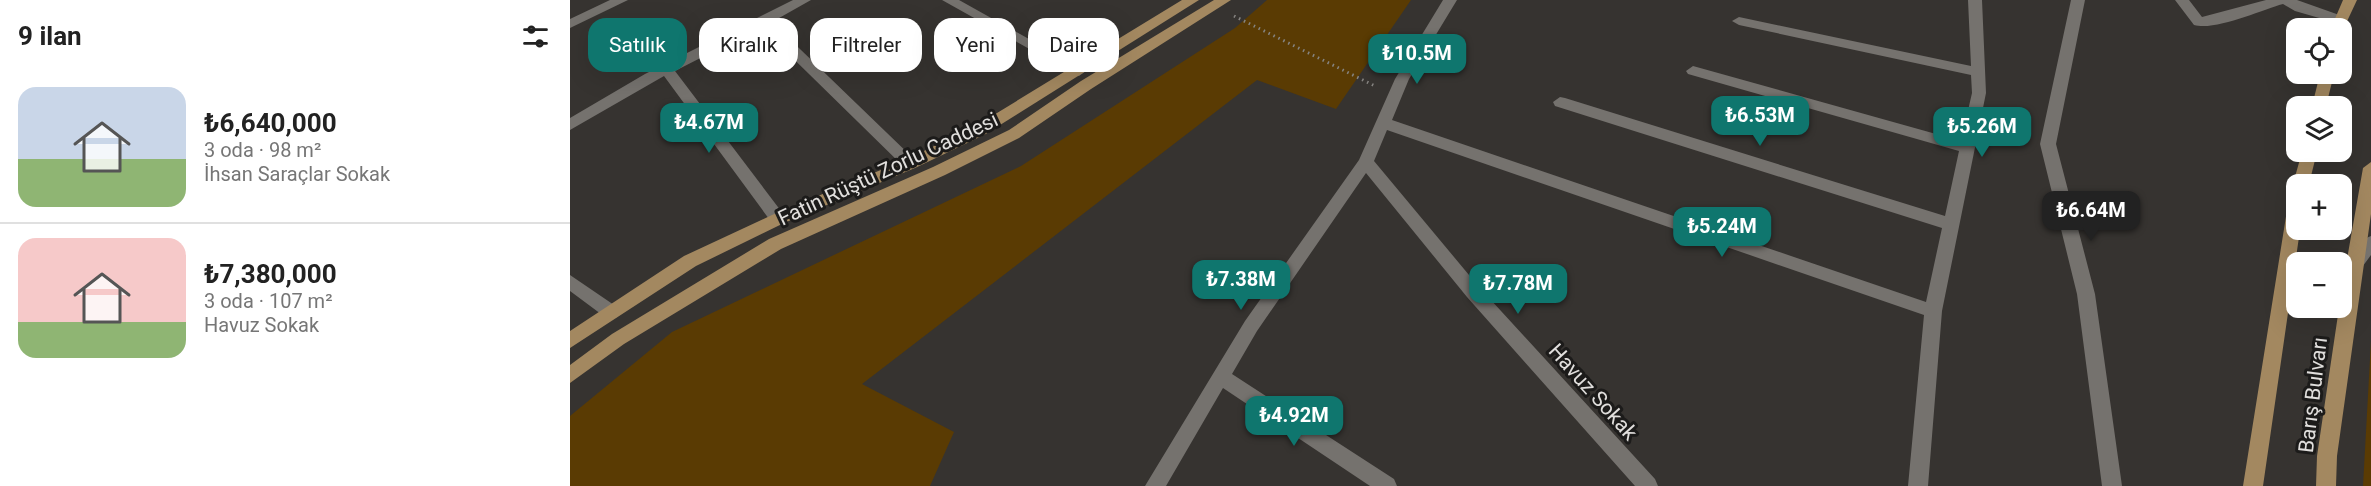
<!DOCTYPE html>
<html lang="tr">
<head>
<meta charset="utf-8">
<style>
  body { margin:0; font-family:Roboto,sans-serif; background:#f2f2f2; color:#222; height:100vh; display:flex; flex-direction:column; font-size:22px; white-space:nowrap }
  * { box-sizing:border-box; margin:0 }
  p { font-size:20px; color:#767676 }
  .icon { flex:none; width:33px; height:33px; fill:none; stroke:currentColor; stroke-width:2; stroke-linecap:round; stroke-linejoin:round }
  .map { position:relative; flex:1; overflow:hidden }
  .drawer { display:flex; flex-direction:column; background:#fff; width:570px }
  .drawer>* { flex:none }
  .hud { position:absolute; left:18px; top:18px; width:570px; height:54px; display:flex; gap:12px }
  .controls { position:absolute; left:1716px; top:18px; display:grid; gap:12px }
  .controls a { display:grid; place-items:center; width:66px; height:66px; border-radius:12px; background:#fff; box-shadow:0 6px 24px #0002; font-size:30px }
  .price { position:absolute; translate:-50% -51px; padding:0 14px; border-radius:12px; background:#0f766e; color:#fff; font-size:20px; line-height:39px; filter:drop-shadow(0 2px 3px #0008) }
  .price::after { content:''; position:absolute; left:50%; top:36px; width:18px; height:14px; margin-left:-9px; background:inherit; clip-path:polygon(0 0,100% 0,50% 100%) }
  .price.active { background:#222; color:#fff }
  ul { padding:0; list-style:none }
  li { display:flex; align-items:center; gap:18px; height:150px; padding:0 18px }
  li+li { border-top:2px solid #e0e0e0 }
  li span { display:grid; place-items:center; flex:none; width:168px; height:120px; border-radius:18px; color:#555 }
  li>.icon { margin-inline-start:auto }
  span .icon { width:72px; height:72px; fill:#fffc; stroke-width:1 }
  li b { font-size:26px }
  h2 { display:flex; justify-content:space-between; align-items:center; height:72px; padding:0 18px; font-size:26px }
  .tag { padding:0 21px; border-radius:18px; background:#fff; box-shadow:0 6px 24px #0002; font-size:21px; line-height:54px }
  .tag.active { background:#0f766e; color:#fff }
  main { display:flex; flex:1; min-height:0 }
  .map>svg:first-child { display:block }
</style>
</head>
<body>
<main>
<section class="drawer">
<h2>9 ilan<svg class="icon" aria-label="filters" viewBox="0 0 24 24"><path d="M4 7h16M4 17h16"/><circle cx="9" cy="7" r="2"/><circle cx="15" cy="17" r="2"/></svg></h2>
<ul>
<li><span style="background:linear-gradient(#c9d6e8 60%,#8fb573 0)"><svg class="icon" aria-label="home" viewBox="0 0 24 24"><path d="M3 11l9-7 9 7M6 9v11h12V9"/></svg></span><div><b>₺6,640,000</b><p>3 oda · 98 m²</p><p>İhsan Saraçlar Sokak</p></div></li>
<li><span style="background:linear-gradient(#f6c9c9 70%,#8fb573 0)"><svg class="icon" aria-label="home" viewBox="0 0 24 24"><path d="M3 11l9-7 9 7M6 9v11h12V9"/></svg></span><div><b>₺7,380,000</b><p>3 oda · 107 m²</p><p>Havuz Sokak</p></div></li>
</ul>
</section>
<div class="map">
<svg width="1801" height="486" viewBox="0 0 1801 486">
  <rect width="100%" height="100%" fill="#363330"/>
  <path fill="#5a3b03" d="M697,0H841L766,109L687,80L292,384L384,432L360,486H0V416L102,332L451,166L665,28Z
    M1801,341V486H1793Z"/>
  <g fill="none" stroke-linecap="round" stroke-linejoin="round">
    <path stroke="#868481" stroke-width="3" stroke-dasharray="1.5 4" stroke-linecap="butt" d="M664,16L805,86"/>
    <path fill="#75726e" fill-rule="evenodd" d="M40,0H58L0,28V19Z
      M223,0H241L202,22L345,160L348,164L345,168H335L191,27L105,71L214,215L216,219L214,223H202L94,76L0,130V118L75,74Z
      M372,0H389L516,71L509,76L504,74Z
      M873,0H887L839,79L822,120L1356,302L1372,228L985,106L983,102L990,97L995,98L1375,216L1389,151L1118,74L1116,71L1123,66L1391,141L1402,93L1401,75L1169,25L1162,21L1169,17L1401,66L1398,0H1412L1416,93L1372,311L1358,486H1338L1354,315L817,130L804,161L909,287L1085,479L1088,486H1065L897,297L796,173L687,331L662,374L824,479L827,486H800L653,388L596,486H575L675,321L789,160L825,79Z
      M1501,0H1515L1486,144L1525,294L1552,486H1532L1507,294L1470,144Z
      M1605,0H1619L1632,17L1696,0H1727L1775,17L1777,20L1770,24L1725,11L1713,4C1691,10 1646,31 1624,25Z
      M1801,236V255L1790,270H1778L1776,265C1781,255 1790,240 1801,236Z
      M0,275L47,307L50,312L47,317L41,319L35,317L0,291Z"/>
    <path fill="#a38860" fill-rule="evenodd" d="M612,0H629L414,135L345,168L214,223L126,266L0,348V331L114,256L202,215L335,160L404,127Z
      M644,0H661L521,89L449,138L375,175L211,249L54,344L0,383V365L42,334L199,239L363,167L439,130L511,81Z
      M1773,0H1787L1772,32V28H1761Z
      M1750,74H1764L1756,106H1742Z
      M1732,152H1747L1739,184H1726V189L1723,184Z
      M1801,162V214L1767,456L1766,486H1746L1747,456L1769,308H1772L1776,265L1793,168Z
      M1726,198V230H1730L1693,486H1673L1718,204Z"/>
  </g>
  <g text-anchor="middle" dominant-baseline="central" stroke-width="6" stroke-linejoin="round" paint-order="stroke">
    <g font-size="21" fill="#e1dfdd" stroke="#1c1b1a">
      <text transform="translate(318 169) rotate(-25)">Fatin Rüştü Zorlu Caddesi</text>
      <text transform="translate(1023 392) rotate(48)">Havuz Sokak</text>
      <text transform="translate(1743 395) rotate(-83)">Barış Bulvarı</text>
    </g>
  </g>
</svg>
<div class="controls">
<a><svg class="icon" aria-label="locate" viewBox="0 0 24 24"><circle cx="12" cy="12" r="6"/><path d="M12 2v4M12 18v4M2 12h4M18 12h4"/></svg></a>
<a><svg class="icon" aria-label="layers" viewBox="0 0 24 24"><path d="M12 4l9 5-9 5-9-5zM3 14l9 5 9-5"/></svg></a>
<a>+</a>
<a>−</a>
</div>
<b class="price" style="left:847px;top:85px">₺10.5M</b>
<b class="price" style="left:1190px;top:147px">₺6.53M</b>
<b class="price" style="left:139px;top:154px">₺4.67M</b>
<b class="price" style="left:1412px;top:158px">₺5.26M</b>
<b class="price active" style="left:1521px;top:242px">₺6.64M</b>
<b class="price" style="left:1152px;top:258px">₺5.24M</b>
<b class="price" style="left:671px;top:311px">₺7.38M</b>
<b class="price" style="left:948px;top:315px">₺7.78M</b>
<b class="price" style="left:724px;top:447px">₺4.92M</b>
<div class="hud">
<a class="tag active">Satılık</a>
<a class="tag">Kiralık</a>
<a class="tag">Filtreler</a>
<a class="tag">Yeni</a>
<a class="tag">Daire</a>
</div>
</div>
</main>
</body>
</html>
